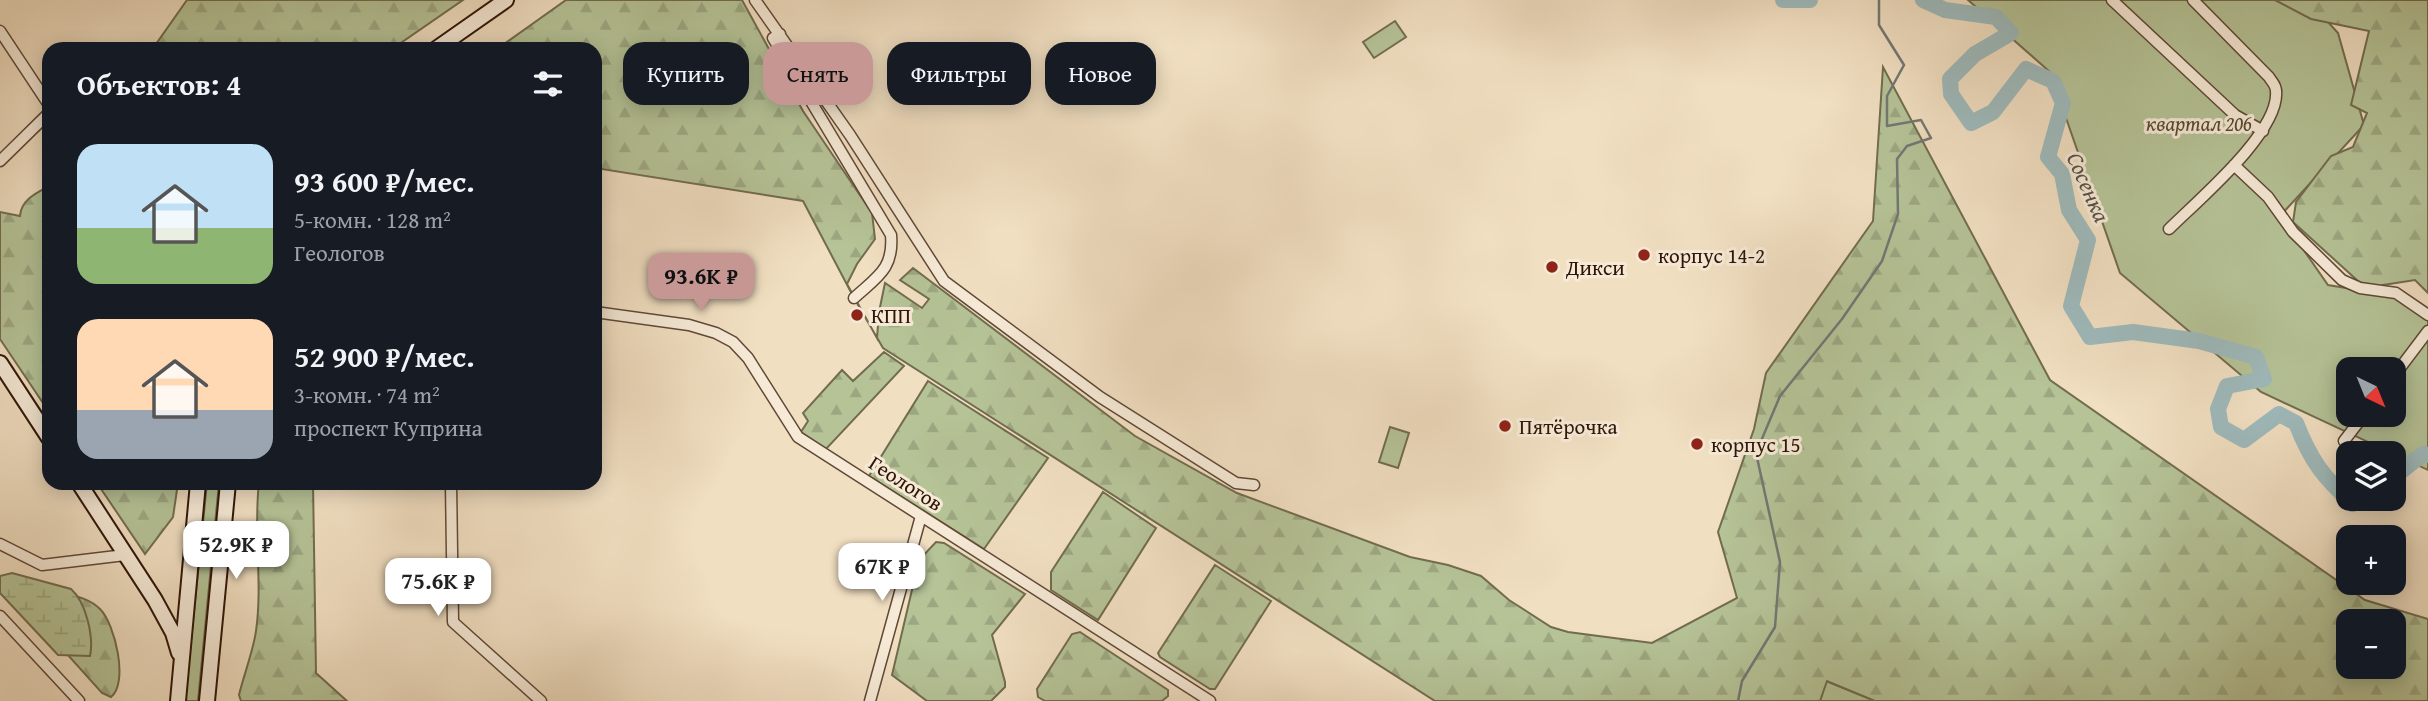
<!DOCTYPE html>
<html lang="ru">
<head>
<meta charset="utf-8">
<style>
  body { margin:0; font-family:"Gentium Book Plus",serif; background:#242831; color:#f1f3f6; height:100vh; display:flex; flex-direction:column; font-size:26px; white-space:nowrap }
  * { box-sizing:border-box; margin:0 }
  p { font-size:23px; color:#9ea1a6 }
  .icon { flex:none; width:38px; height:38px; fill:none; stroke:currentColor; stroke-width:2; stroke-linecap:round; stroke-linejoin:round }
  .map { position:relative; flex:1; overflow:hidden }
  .panel { position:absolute; left:42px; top:42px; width:560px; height:448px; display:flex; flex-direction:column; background:#171b24; border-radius:21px; box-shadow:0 4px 18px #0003 }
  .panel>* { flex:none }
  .banner { position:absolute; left:623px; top:42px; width:665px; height:63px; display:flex; gap:14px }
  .needle { width:46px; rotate:137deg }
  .controls { position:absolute; left:2336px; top:357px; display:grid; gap:14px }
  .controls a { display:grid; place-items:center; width:70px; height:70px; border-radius:14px; background:#171b24; box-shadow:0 4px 18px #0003; font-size:35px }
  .price { position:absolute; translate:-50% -60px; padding:0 16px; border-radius:14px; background:#fff; color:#222; font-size:23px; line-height:46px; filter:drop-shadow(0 2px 4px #0008) }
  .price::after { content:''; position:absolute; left:50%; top:42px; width:21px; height:16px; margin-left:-10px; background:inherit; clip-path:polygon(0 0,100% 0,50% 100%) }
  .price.current { background:#c59692; color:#111 }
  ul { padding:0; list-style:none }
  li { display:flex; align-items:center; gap:21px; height:175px; padding:0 35px }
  li span { display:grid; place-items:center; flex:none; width:196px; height:140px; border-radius:21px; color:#555 }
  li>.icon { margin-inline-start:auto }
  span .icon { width:84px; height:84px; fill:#fffc; stroke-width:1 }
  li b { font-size:30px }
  h2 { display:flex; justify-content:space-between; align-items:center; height:84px; padding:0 35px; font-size:30px }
  .tag { padding:0 24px; border-radius:21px; background:#171b24; box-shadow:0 4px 18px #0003; font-size:24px; line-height:63px }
  .tag.current { background:#c59692; color:#111 }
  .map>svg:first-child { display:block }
</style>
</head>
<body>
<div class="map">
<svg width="2428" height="701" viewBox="0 0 2428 701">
  <defs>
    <pattern id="forest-firs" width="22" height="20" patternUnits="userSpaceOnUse" patternTransform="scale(1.75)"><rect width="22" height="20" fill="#b5c397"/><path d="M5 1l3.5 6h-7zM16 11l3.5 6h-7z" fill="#9ca781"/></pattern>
    <pattern id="wetland-marsh" width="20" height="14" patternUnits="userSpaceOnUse" patternTransform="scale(1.75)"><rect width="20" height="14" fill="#b5c397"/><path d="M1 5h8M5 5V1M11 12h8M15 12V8" fill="none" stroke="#9ca781"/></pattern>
  </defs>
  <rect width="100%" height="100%" fill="#f1dfc2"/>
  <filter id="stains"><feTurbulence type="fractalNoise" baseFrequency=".00286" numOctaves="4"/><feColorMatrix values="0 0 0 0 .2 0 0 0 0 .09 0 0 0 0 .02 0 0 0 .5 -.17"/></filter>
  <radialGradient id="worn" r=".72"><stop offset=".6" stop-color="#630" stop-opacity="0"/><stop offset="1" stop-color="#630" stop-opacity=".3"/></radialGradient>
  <path fill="#b5c397" stroke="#726c4f" stroke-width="2" fill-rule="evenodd" d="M1968,0H2308L2338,33L2364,125L2280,216L2328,285L2395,296L2428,321V470L2261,392L2120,273L2050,72ZM2348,369H2394V415H2348Z
    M1395,21L1406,37L1374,58L1363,42Z
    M1390,427L1409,433L1398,468L1379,462Z
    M207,483H219L198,701H185Z
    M1826,681L1875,701H1820Z"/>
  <path fill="url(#forest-firs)" stroke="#726c4f" stroke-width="2" fill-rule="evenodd" d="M187,0H463L392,49H156L154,47Z
    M566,0H742L803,111L872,213L875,239L857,264L847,284L877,338L879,312L885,283L922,308L929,299L900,280L913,268L1135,436L1237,493L1410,557L1448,565L1481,576L1509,600L1551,627L1568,632L1652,643L1737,598L1718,532L1754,429L1766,373L1873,221L1883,67L2050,380L2365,600L2428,619V701H1875L1827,681L1820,701H1435L883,348L854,298L803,201L595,168V49H497ZM2348,621H2394V667H2348Z
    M2275,0H2428V293L2415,280L2383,285L2369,291L2293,222L2296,202L2331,156L2353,147L2367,113L2351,105L2369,31L2311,19Z
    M49,186V412L0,339V212L20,216C21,200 36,193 49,186Z
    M884,352L904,366L826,449L801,432L808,421L803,413L842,370L853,381Z
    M928,381L1048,458L984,549L869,476Z
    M97,483H178L173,517L145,554Z
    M259,483H313L316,673L347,701H241L239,695C244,674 253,652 256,631C263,582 253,532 259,483Z
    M1103,492L1156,528L1098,620L1051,590V572Z
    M936,542L944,543L1025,594L992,635L1005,682V687L991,701H927L892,675L919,560Z
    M1215,565L1271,601L1215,689H1210L1160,657L1158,653Z
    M54,590C70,595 88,597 100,609C115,624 129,683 111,697L102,693L21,603Z
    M1080,632L1168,690V696L1162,701H1045L1038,697L1037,689L1072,634Z"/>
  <path fill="url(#wetland-marsh)" stroke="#726c4f" stroke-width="2" d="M12,573L71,589C86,602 94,637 90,656L58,655L0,593V576Z"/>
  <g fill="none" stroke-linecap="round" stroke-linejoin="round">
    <path stroke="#727874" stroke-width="2.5" d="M1738,701L1742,681L1775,627L1780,562L1756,453L1780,396L1842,319L1882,261L1898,214L1897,159L1907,146L1931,138L1921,120L1887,126V96L1904,65L1879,25V0"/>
    <path stroke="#9ebabc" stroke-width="16" d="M1783,0H1810
      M1923,0L1945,10L1996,17L2011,33L1975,54L1950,79L1951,94L1971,123L1993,112L2026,69L2053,81L2063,103L2048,157L2062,174L2069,210L2088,240L2071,306L2090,337L2133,332L2199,341L2256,357L2264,379L2227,386L2218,409L2221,427L2244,440L2279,414L2296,423C2311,461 2323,477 2353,504L2361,499
      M2394,477L2423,454L2428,455"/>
    <g stroke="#604836" stroke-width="13">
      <path id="street" d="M755,0L850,135L944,281L1100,397L1236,483L1254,485
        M2112,0L2235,115L2263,131
        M0,31L49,105
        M780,34L773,38L891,235C894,269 877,277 854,298
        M0,161L49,113
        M2234,165L2268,197L2293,232L2342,280L2360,288L2396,293L2428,315
        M2169,229C2197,201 2280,132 2276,91C2276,85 2272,82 2269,77L2193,0
        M595,312L689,325L716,333L733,342L748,358L798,437L1210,701
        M2394,376L2428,331
        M2344,441L2364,415
        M451,483L453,622L541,701
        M0,544L42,565L125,555
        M0,616L79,701
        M870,701L921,516"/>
    </g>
    <g stroke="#2f1507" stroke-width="18">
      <path id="secondary" d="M436,49L506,0
        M0,363L49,438
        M79,483L155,600L173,633L179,653
        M178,701L198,483
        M207,701L228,483"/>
    </g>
    <use href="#street" stroke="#f6ead7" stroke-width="10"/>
    <use href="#secondary" stroke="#f6ead7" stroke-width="14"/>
  </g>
  <g fill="#8f2418" stroke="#f6ead7" stroke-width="2.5">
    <circle cx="1644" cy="255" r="7"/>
    <circle cx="1552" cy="267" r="7"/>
    <circle cx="857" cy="315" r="7"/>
    <circle cx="1505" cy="426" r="7"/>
    <circle cx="1697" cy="444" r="7"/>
  </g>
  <g text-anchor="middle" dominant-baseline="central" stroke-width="6" stroke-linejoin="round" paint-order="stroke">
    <g font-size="21" font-style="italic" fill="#574932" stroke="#f6ead7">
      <text x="2199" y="123">квартал 206</text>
    </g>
    <g font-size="21" fill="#2f1507" stroke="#f6ead7" text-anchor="start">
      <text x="1658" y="255">корпус 14-2</text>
      <text x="1566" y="267">Дикси</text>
      <text x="871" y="315">КПП</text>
      <text x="1519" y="426">Пятёрочка</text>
      <text x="1711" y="444">корпус 15</text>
    </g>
    <g font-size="21" fill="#2f1507" stroke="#f6ead7">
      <text transform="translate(906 483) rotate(33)">Геологов</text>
    </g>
    <g font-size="23" font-style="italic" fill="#564f46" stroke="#f6ead7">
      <text transform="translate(2089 187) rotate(66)">Сосенка</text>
    </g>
  </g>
  <rect width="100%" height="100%" filter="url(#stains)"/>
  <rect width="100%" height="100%" fill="url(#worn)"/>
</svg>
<div class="controls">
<a><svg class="needle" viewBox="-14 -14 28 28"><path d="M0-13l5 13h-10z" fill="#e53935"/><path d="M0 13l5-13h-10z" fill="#9ea1a6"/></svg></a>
<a><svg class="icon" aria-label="layers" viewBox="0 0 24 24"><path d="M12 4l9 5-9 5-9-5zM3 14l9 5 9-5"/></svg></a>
<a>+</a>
<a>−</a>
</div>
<b class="price current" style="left:701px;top:313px">93.6K ₽</b>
<b class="price" style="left:236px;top:581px">52.9K ₽</b>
<b class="price" style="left:882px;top:603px">67K ₽</b>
<b class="price" style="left:438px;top:618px">75.6K ₽</b>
<div class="banner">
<a class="tag">Купить</a>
<a class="tag current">Снять</a>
<a class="tag">Фильтры</a>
<a class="tag">Новое</a>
</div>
<section class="panel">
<h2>Объектов: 4<svg class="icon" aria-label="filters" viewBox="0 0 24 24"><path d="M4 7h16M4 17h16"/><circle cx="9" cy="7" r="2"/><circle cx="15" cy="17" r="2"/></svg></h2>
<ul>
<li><span style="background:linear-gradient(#bfe0f5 60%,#8fb573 0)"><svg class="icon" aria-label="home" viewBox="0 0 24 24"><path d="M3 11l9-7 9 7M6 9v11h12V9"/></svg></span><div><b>93 600 ₽/мес.</b><p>5-комн. · 128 m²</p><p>Геологов</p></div></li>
<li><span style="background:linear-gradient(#ffd9b3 65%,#9aa5b1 0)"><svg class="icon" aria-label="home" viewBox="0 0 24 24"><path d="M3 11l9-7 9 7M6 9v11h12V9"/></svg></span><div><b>52 900 ₽/мес.</b><p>3-комн. · 74 m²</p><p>проспект Куприна</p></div></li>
</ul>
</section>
</div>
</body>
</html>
